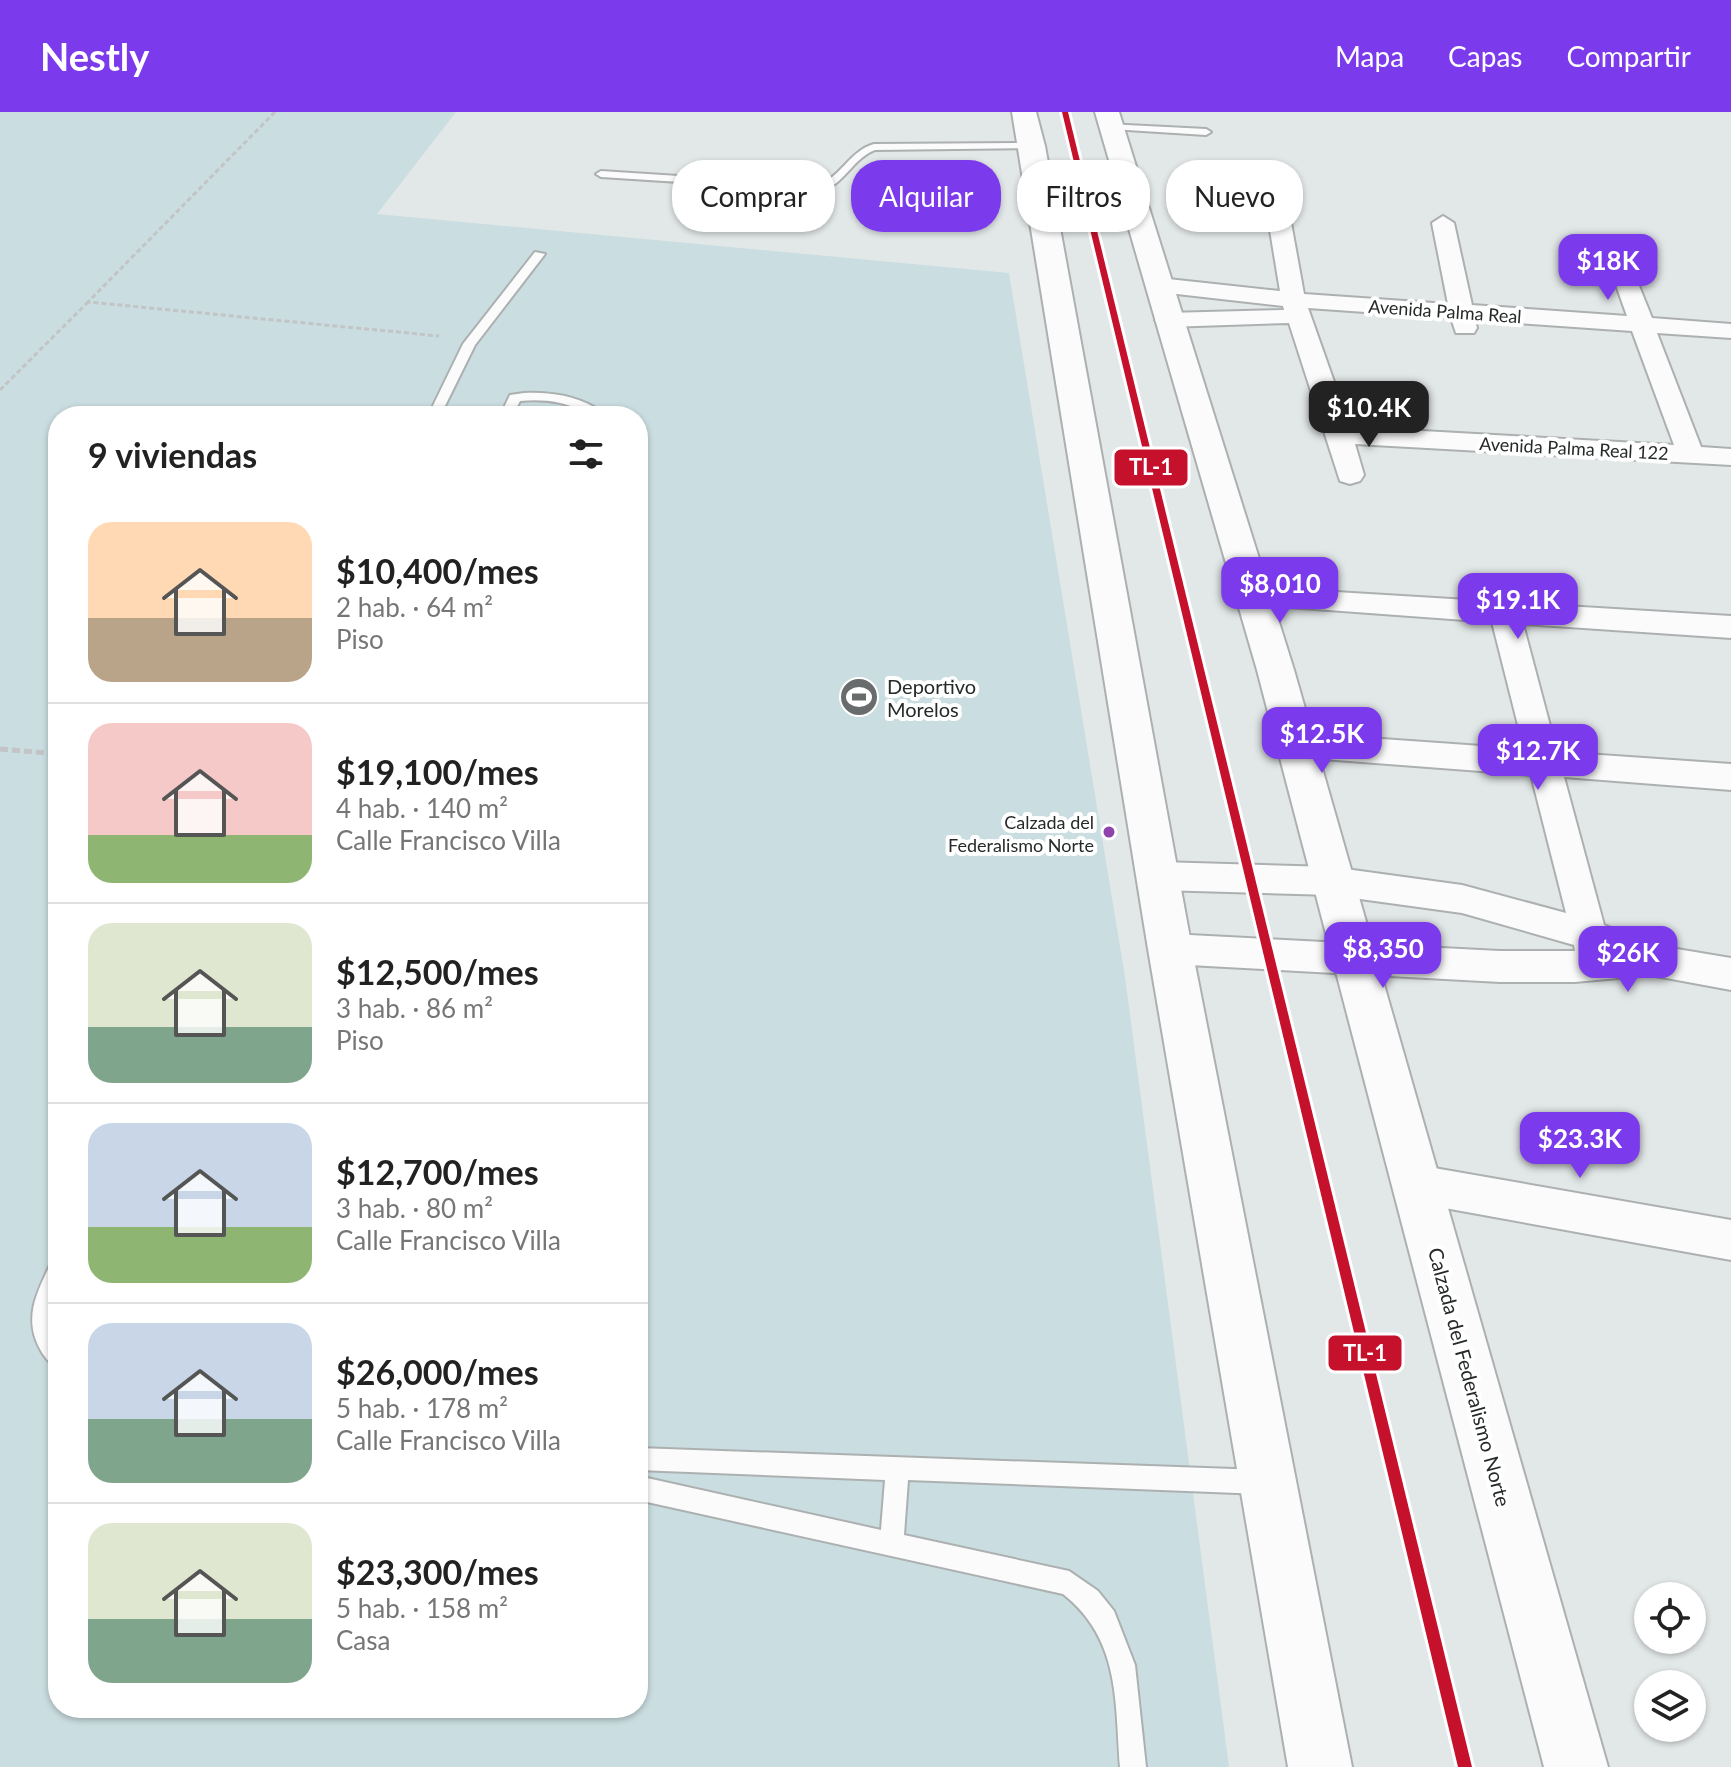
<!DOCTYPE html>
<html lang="es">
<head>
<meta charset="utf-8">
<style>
  body { margin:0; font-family:Lato,sans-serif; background:#f6f6f6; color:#222; height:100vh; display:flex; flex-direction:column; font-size:30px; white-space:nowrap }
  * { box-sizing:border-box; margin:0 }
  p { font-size:26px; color:#767676 }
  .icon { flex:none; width:44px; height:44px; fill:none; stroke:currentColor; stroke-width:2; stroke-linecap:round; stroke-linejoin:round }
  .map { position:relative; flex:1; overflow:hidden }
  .details { position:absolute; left:48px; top:294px; width:600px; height:1312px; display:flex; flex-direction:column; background:#fff; border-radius:32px; box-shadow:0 2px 6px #0004 }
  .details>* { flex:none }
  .top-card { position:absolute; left:672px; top:48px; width:760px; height:72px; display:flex; gap:16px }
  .buttons { position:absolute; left:1634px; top:1470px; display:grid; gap:16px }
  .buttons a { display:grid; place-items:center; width:72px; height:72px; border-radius:50%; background:#fff; box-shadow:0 2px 6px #0004; font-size:40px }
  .price { position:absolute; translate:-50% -68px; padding:0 18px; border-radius:16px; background:#7c3aed; color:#fff; font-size:26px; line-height:52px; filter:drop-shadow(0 2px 4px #0008) }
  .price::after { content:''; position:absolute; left:50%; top:48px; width:24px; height:18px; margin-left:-12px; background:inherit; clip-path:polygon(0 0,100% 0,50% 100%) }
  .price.current { background:#222; color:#fff }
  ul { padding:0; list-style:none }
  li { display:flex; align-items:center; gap:24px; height:200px; padding:0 40px }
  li+li { border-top:2px solid #e0e0e0 }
  li span { display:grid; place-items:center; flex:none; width:224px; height:160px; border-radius:24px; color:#555 }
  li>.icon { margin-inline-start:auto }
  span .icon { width:96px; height:96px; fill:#fffc; stroke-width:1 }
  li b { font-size:34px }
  h2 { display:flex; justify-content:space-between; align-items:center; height:96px; padding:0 40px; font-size:34px }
  .pill { padding:0 28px; border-radius:32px; background:#fff; box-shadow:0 2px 6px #0004; font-size:28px; line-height:72px }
  .pill.current { background:#7c3aed; color:#fff }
  header { display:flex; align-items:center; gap:48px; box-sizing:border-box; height:112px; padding:0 40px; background:#7c3aed; color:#fff }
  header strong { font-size:38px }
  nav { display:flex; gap:44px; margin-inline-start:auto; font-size:28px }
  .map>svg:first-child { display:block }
</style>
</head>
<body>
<header>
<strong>Nestly</strong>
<nav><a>Mapa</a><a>Capas</a><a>Compartir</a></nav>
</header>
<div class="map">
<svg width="1731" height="1655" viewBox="0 0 1731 1655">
  <rect width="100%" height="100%" fill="#e2e7e8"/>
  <path fill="#cadde0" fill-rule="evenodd" d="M0,0H456L377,102L1009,161L1125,865L1229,1655H0ZM58,304H638V1596H58Z"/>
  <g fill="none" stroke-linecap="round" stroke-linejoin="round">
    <g stroke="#acb0b0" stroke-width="4">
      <path id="lane" d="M1107,12L1206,17L1211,20L1206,23L1111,17L1107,16Z
        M1032,31L1037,34L1036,36L875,38C852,47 845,72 821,79L601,65L596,62L601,59L820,73C842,63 850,39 874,32Z
        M535,140L545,142L475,233L440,304H428L463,232Z
        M524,281C548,280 572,283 594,295V304H582V299C563,289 542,287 520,289L512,304H500L510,283Z
        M58,1148V1182L53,1212L58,1226V1255C49,1251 45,1246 40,1237C23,1206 37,1180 51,1151Z
        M638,1336L1262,1358L1270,1362L1274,1370L1270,1378L1262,1382L908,1368L904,1423L1069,1459L1098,1479L1114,1499L1135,1553L1146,1655H1120C1115,1588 1120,1527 1063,1482L638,1388V1364L881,1418L885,1368L638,1358Z"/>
    </g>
    <g stroke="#acb0b0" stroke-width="4">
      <path id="street" d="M1277,87L1288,94L1304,182L1448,192L1432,111L1443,104L1454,111L1472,193L1627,204L1602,134L1605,129H1621L1652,206L1731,212V226L1657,221L1701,335L1731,337V353L1355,332L1364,363L1360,369L1350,372L1340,369L1289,211L1167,215L1158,213L1155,208L1158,203L1167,201L1284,198L1283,194L1159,180L1151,178L1147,173L1151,168L1159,166L1280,179L1266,94ZM1308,196L1451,206L1456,221H1474L1477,216L1475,208L1632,219L1674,333L1350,315Z
        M1255,475L1731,504V526L1523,512L1557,640L1731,652V678L1564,665L1604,813L1653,833L1731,846V878L1650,863L1575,870H1500L1170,852L1157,848L1152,837L1157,826L1170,822L1500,839H1575L1574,833L1462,801L1331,783L1159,778L1147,774L1142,764L1147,754L1159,750L1331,755L1462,773L1566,801L1531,663L1297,645L1286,642L1281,633L1286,624L1297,621L1524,637L1492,510L1245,492L1240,485L1245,478Z
        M1417,1053L1731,1108V1148L1417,1091L1403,1086L1397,1072L1403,1058Z"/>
    </g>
    <g stroke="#acb0b0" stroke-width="4">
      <path id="primary" d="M1012,0H1036L1045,34L1192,837L1352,1655H1288L1148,837Z
        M1095,0H1119L1294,558L1608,1655H1544L1257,558Z"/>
    </g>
    <path stroke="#c2c4c5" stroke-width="3" stroke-dasharray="5 3" stroke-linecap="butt" d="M275,0L88,190L439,224
      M0,278L88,190"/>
    <path stroke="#c2c4c5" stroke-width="5" stroke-dasharray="8 4" stroke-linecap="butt" d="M0,637L58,642"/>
    <use href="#lane" fill="#fbfbfc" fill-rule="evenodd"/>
    <use href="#street" fill="#fbfbfc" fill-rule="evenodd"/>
    <use href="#primary" fill="#fbfbfc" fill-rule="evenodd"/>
    <g stroke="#fff" stroke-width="6">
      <path id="rail-1" d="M1062,0H1068L1472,1655H1458Z"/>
    </g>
    <use href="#rail-1" fill="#c5112c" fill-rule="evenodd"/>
  </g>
  <defs>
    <g id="stadium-disc" transform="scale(2)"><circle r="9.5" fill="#686c6c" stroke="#fff"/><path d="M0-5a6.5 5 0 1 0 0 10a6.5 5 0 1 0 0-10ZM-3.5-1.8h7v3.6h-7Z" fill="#fff"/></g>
  </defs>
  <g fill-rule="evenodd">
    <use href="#stadium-disc" x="859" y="585"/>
  </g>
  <circle fill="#8e44ad" stroke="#fff" stroke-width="3" cx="1109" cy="720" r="7"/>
  <g text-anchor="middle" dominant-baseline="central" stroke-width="8" stroke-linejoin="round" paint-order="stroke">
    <g font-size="18" fill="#262929" stroke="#fff">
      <text transform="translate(1445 199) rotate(4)">Avenida Palma Real</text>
      <text transform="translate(1574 336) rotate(3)">Avenida Palma Real 122</text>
    </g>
    <g font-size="18" fill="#262929" stroke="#fff" text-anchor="end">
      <text x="1094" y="710">Calzada del<tspan x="1094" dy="23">Federalismo Norte</tspan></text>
    </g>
    <g font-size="20" fill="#262929" stroke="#fff" text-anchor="start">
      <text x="887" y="574">Deportivo<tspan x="887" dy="23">Morelos</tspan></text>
    </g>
    <g font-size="20" fill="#262929" stroke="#fff">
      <text transform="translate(1470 1265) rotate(75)">Calzada del Federalismo Norte</text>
    </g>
  </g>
  <g stroke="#fff" stroke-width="3">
    <rect x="1113" y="336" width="76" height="39" rx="8" fill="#c5112c"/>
    <rect x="1327" y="1222" width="76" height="38" rx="8" fill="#c5112c"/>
  </g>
  <g font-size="22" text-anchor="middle" font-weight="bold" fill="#fff">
    <text x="1151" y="363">TL-1</text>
    <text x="1365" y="1249">TL-1</text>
  </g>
</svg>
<div class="buttons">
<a><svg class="icon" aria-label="locate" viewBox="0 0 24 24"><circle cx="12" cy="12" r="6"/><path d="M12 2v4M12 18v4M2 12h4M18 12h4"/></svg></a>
<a><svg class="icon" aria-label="layers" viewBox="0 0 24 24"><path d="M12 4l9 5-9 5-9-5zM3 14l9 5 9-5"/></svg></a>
</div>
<b class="price" style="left:1608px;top:190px">$18K</b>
<b class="price current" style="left:1369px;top:337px">$10.4K</b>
<b class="price" style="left:1280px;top:513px">$8,010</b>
<b class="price" style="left:1518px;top:529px">$19.1K</b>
<b class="price" style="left:1322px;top:663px">$12.5K</b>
<b class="price" style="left:1538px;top:680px">$12.7K</b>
<b class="price" style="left:1383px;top:878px">$8,350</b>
<b class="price" style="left:1628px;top:882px">$26K</b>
<b class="price" style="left:1580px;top:1068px">$23.3K</b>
<div class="top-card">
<a class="pill">Comprar</a>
<a class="pill current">Alquilar</a>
<a class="pill">Filtros</a>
<a class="pill">Nuevo</a>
</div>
<section class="details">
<h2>9 viviendas<svg class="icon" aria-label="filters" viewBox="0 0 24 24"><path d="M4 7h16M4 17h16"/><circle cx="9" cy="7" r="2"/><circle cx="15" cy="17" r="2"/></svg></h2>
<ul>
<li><span style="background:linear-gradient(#ffd9b3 60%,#b9a48a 0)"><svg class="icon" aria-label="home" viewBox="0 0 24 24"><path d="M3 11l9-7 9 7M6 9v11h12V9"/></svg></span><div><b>$10,400/mes</b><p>2 hab. · 64 m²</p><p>Piso</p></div></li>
<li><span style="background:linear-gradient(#f6c9c9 70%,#8fb573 0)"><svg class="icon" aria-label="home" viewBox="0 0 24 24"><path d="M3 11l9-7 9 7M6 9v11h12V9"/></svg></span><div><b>$19,100/mes</b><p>4 hab. · 140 m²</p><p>Calle Francisco Villa</p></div></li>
<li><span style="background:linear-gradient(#dfe7d0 65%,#7fa58c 0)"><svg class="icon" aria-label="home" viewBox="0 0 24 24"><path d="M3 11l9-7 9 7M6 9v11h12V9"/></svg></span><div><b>$12,500/mes</b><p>3 hab. · 86 m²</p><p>Piso</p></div></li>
<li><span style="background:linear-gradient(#c9d6e8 65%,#8fb573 0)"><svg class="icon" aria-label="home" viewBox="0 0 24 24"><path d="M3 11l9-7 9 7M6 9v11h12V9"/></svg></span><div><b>$12,700/mes</b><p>3 hab. · 80 m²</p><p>Calle Francisco Villa</p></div></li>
<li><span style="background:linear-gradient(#c9d6e8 60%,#7fa58c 0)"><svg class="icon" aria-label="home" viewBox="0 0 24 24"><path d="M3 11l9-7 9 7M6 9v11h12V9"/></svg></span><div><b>$26,000/mes</b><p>5 hab. · 178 m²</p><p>Calle Francisco Villa</p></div></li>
<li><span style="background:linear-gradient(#dfe7d0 60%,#7fa58c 0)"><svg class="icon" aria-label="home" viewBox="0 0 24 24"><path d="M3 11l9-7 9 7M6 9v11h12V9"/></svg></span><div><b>$23,300/mes</b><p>5 hab. · 158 m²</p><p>Casa</p></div></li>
</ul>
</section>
</div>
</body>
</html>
